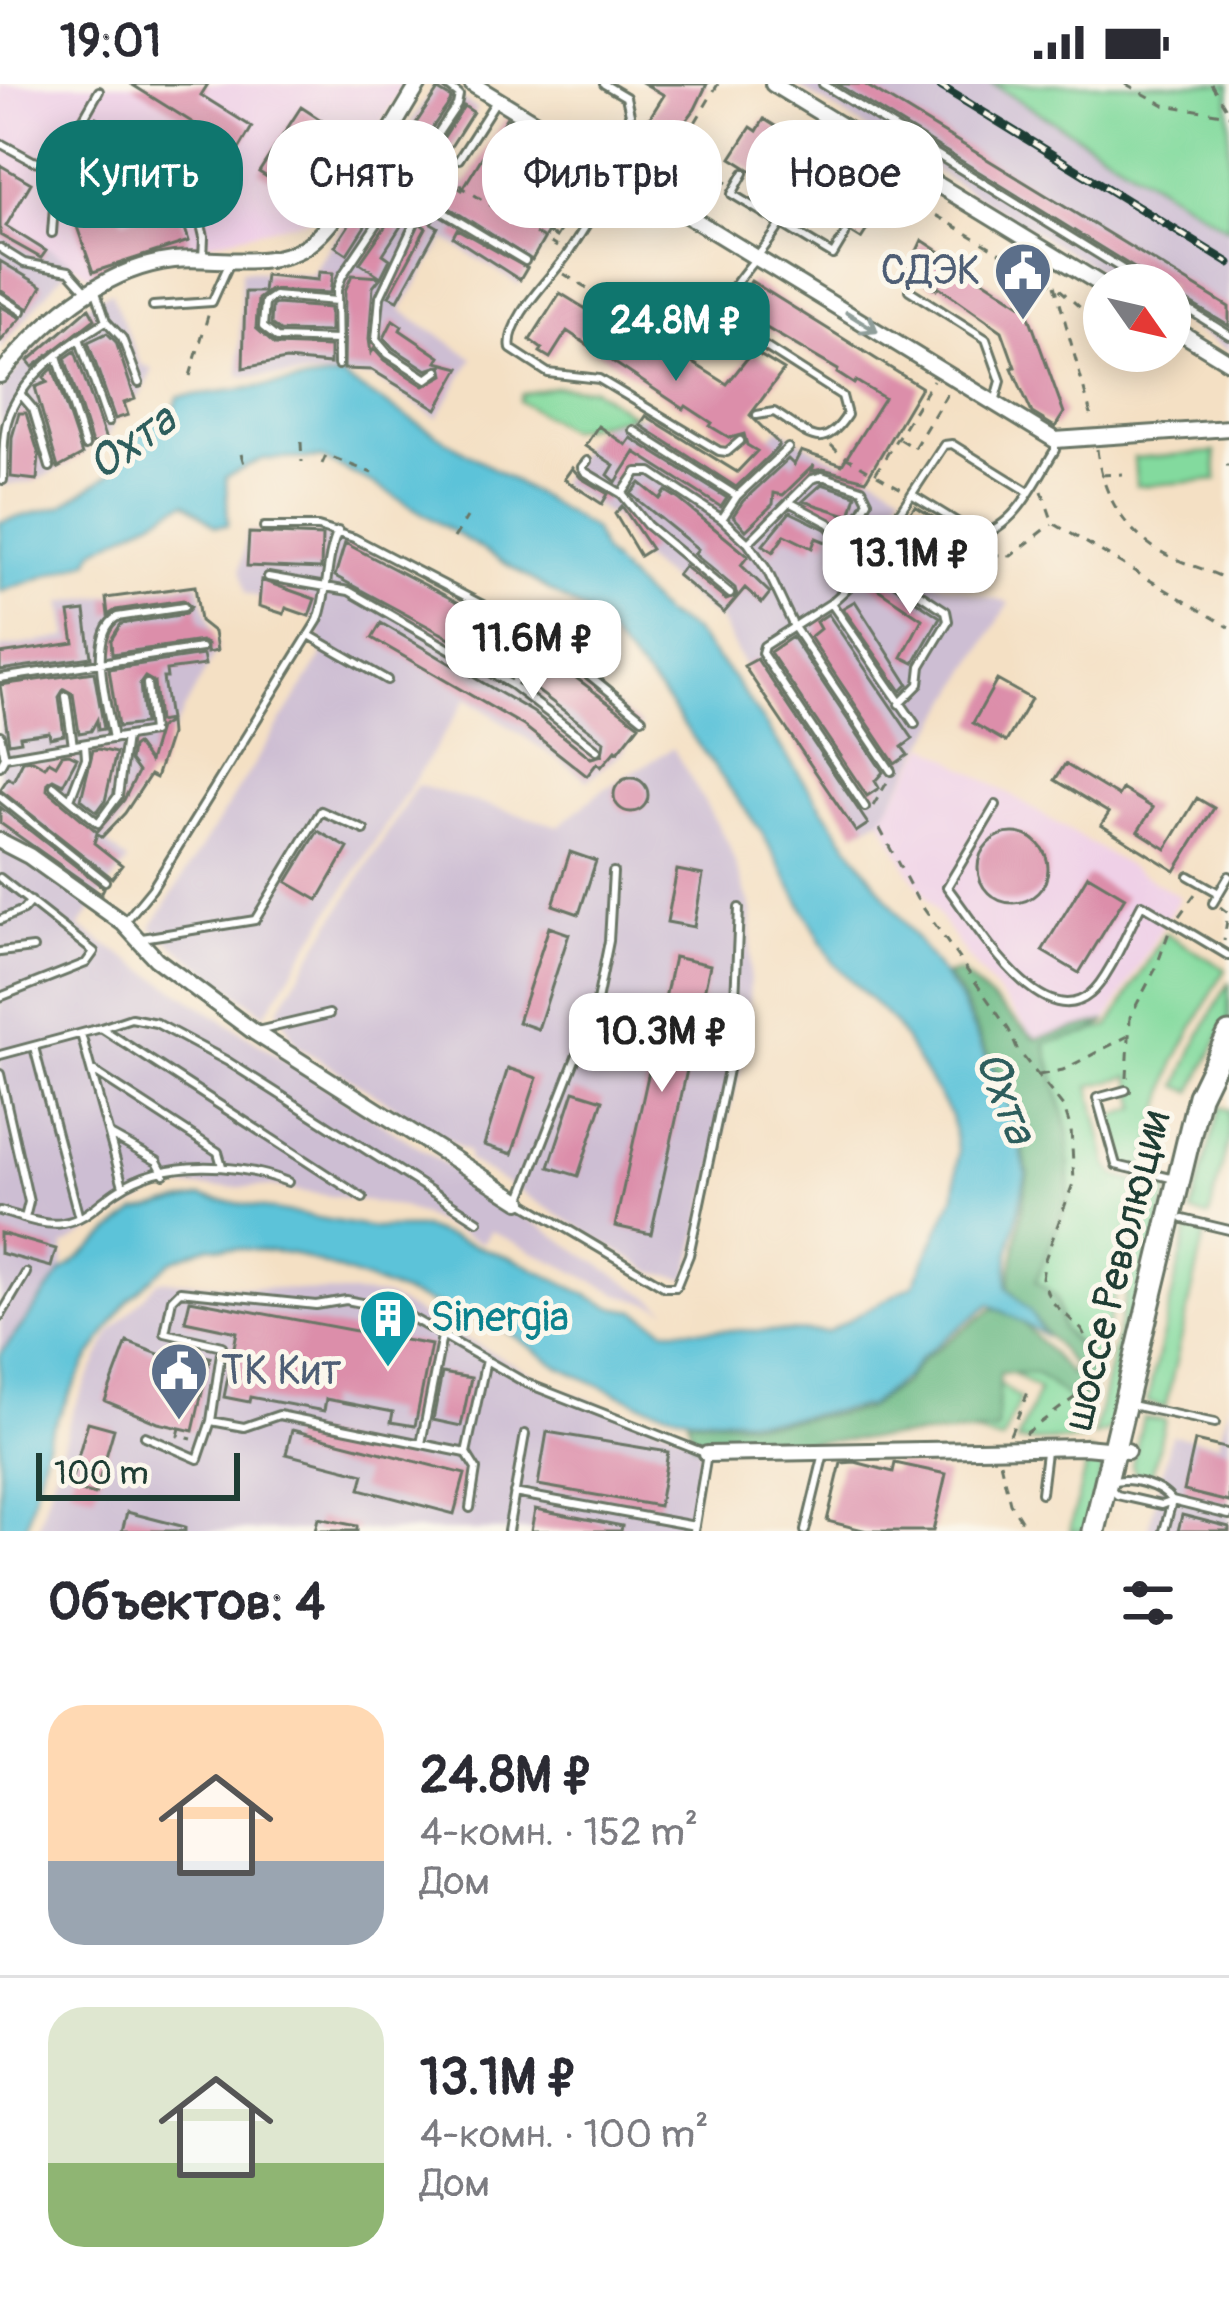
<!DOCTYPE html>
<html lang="ru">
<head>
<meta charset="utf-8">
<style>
  body { margin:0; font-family:Pangolin,sans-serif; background:#f2f2f3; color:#2b2b33; height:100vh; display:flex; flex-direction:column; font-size:45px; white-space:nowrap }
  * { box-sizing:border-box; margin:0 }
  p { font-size:39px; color:#7c7c81 }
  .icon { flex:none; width:66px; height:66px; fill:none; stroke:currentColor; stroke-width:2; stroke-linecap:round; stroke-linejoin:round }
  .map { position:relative; height:1447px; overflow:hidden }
  .sheet { display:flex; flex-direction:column; background:#fff; flex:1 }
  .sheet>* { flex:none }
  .guide { position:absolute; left:36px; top:36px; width:1158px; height:108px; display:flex; gap:24px }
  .needle { width:78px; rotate:124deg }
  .buttons { position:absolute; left:1083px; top:180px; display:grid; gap:24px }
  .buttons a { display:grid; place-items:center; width:108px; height:108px; border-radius:50%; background:#fff; box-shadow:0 6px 30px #0003; font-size:60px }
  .scale { position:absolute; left:36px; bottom:30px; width:204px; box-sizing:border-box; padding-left:12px; border:6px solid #1f3d34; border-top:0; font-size:33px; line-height:42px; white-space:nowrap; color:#1f3d34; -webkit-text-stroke:9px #fbf7ec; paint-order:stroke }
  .price { position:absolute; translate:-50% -102px; padding:0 27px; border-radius:24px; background:#fff; color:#222; font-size:39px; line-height:78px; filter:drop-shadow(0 3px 6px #0008) }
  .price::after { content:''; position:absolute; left:50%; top:72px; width:36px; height:27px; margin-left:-18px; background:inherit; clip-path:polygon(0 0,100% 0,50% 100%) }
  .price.active { background:#0f766e; color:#fff }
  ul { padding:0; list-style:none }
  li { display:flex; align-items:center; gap:36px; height:300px; padding:0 48px }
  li+li { border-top:3px solid #e1e1e2 }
  li span { display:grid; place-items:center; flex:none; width:336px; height:240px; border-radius:36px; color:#555 }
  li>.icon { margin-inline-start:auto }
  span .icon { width:144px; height:144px; fill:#fffc; stroke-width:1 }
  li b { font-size:51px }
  h2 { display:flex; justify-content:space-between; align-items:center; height:144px; padding:0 48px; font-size:51px }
  .pill { padding:0 42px; border-radius:48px; background:#fff; box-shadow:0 6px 30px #0003; font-size:42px; line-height:108px }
  .pill.active { background:#0f766e; color:#fff }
  .status { display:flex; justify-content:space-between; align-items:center; height:84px; padding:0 60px; background:#fff; direction:ltr }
  .status svg { height:33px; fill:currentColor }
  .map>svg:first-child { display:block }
</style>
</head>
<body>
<div class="status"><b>19:01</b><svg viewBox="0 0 49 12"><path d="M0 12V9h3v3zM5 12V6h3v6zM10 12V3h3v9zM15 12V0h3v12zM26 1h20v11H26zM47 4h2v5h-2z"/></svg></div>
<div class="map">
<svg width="1229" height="1447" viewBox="0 0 1229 1447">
  <rect width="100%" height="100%" fill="#fbf7ec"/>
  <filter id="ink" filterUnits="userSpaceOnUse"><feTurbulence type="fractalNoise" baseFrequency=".00833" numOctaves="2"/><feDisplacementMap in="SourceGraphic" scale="24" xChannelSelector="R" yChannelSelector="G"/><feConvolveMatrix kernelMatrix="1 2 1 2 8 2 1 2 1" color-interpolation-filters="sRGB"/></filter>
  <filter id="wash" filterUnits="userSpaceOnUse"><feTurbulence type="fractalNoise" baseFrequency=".004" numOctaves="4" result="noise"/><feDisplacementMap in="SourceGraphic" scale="48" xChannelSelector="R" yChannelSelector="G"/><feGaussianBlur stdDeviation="2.7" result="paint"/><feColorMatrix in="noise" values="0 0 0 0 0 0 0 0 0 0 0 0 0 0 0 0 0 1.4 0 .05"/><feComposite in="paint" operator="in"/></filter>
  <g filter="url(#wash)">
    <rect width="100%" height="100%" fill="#f4e0c4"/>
    <path fill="#efd0e7" d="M0,0H405L344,100L307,136L191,163L92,193L0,134Z
      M927,661L1180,813L1107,937L1036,955L967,873L908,786L881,735Z"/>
    <path fill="#cdbed3" d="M436,0L477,25L440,85L550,153L519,201L445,155L401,226L473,274L437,334L372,293L239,292L241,186L311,191Z
      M794,0H993L1229,145V267L1170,231V201H1122Z
      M0,134L73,179L0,264Z
      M111,207L140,279L153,286L139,314L124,319L128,331L115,336L106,355L93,359L82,371L69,375L70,380L31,399L0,401V306L25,276L85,221Z
      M646,331L737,388L779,344L825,371L875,391L902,407L873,459L932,497L1009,519L881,735L856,748L744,582L720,536L637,471L615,434L558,399L597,342Z
      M247,448H320L346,455L527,553L642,642L621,669L588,696L467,614L265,930L151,844L322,572L317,536L246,509L240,485Z
      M198,498L218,564L132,723L106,759L128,777L79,843L668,1225L619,1210L491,1147L482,1159L402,1123L271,1103L164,1104L64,1162L63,1185L0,1270V564L68,553L62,518Z
      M673,664L728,759L752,827L748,955L687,1195L653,1188L469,1077L468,1068L296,961L278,925L417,701L559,742L601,707Z
      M159,1196L385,1212L564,1307L702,1357L686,1447H37L73,1326L111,1248Z
      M1229,1315V1447H1148L1171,1351L1219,1359Z"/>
    <path fill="#83da9e" stroke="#518c69" stroke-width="3" d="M993,0H1229V145Z
      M554,303L592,304L633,331L568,346L519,317L522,310Z
      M1215,368L1217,396L1136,402L1134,374Z
      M1165,849L1225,885L1175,977L1144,1085L1121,1079L1112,1039L1115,1032L1138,1024L1130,992L1090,1002L1108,1082L1116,1092L1140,1099L1082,1356L1017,1358L1039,1306L1013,1289H1036L1080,1322L1077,1259L1062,1245L1056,1213L1036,1197L1069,1111L1068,1047L1045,958L1109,943Z
      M1229,898V935L1192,1008L1178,1002L1197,957Z
      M1220,1023L1229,1026V1054L1209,1133L1191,1129Z
      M1152,1097L1169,1104L1112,1341L1107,1348L1094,1352Z
      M1188,1144L1206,1147L1165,1324L1147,1318Z
      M999,1299L1020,1315L1002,1357L968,1348L997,1346Z
      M1143,1334L1165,1336L1150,1397L1137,1392L1132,1381Z
      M1089,1367L1103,1382L1087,1447H1070Z"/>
    <path fill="#6aba85" stroke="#447c5c" stroke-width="3" d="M960,888L1036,955L1107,937L1089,949L1045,959L1068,1047L1069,1112L1036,1197L1056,1213L1062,1245L1092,1278L1080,1323L1036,1289H1000L997,1347L745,1362L693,1360L688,1335L773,1339L865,1326L904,1299L923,1275L994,1224L1020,1236L1071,1291L1073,1282L1009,1203L1028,1090L1016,1030L959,908L946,891Z"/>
    <path fill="#5cc3d9" stroke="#3e8086" stroke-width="3" d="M341,293L593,445L604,470L663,530L693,547L733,594L839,748L957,911L1014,1032L1026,1090L1009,1170L1007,1203L1030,1227L1044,1251L990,1220L921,1273L907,1292L868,1322L775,1336L686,1332L639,1319L559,1283L504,1245L291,1169L209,1162L171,1177L128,1216L87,1277L49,1350L25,1447H0V1271L62,1188L136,1128L202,1113L373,1144H423L514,1175L611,1223L636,1227L665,1245L827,1248L914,1200L955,1110L958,1068L951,1032L895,940L833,878L761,747L660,608L590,531L381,404L322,374L263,375L226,393L228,441L215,442L186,418L95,466L89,477L0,508V438L62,422L112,389L140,346L174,326L178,313Z"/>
    <g id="blocks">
      <path fill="#dc8eaa" d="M131,0H208L201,11L252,43L238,67Z
        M645,0H707L695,25L672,56L658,47L661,42L649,35L664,11Z
        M837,0H864L1229,223V242L1170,207V201H1155L1152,195Z
        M438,6L451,14L450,18L430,47L427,45L347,170L335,162Z
        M464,22L473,28L434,89L462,106L506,34L596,89L556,153L548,148L532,176L413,101Z
        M301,23L324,38L283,103L259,88Z
        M96,33L118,46L107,66L84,53Z
        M764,35L883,110L876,121L881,124L861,155L731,74L751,43L757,47Z
        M0,81L31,99L6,142L46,167L41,174L0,151Z
        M115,109L123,136L177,119L189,157L93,188L70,123Z
        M405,114L415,120L383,170L390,175L381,193L360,179Z
        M428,128L435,132L431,139L438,143L398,216L389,212L426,144L422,141Z
        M457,145L527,184L520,196L453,153Z
        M922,156L1026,224L1064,329L1055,343L1032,329L1012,284L1015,283L1002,247L938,202L936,205L918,194L920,191L909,184Z
        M0,177L42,202L29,225L0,206Z
        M319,188L333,189L330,209L270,206L258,215L256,244L275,261L330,263V280L286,276L243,284L245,208H263L265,191L318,196Z
        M352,191L381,193L373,203L369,255L371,269L374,265L384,276L424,302L444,291L442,281L427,286L393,264L384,254L393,236L402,242L400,246L440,273L437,278L460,284L437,325L372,286L344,285L345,207Z
        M751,197L921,303L866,396L823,385L812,387L814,381L783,411L774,409L773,420L746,446L733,432L743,417L788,375L794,381L801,367L842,381L884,314L856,297L854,300L837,289L838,286L746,232L736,222Z
        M560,209L669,276L674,267L727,300L753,267L784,286L750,331L779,360L777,364L736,403L640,341L646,332L737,388L757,367L747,361L744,350L730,354L710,342L712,339L686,322L684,325L567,247L550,274L540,268L542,265L530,256Z
        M276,220L330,224V248L280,247L271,240L272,222Z
        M0,222L21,234L0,258Z
        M89,224L95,235L33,283L28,277Z
        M107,249L116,258L135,315L124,319L128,331L115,335L88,258Z
        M75,267L106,356L92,360L65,274Z
        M53,284L82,371L58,384L35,303L48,298L44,293Z
        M19,329H26L39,371L37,396L11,393L12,353Z
        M598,342L626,361L631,354L727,414L721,423L635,368L616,398L608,391L614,381L585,362Z
        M572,384L581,394L608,410L602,420L564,395Z
        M640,399L660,415L666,407L680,416L748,472L741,481L770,509L762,519L745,504L724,529L677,491L684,482L726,516L737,512L735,504L694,470L698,465L634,413L631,410Z
        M822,400L856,411L850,432L803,417Z
        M622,422L651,465L640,472L615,430Z
        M915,422L941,438L920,473L894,454Z
        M790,428L825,445L830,450L826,458L816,454L812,464L785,451L773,468L763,461Z
        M249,449L322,452L321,485L247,482Z
        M345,459L526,554L509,586L335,492Z
        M876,490L940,533L914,579L902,573L922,535L869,499Z
        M261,496L315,515L309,532L286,524L284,530L259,522Z
        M195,502L200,537L214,548L217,567L207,569V560L201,557L112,570L111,556L121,540L185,530L191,523L183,516L116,526L108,531L106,514Z
        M855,517L908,600L901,607L843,524Z
        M85,527L91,573L0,586V570L74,559L69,529Z
        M828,530L913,655L902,663L908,671L895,680L810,553L820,545L816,538Z
        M381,539L533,628L591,674L602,671L604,657L535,605L555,578L639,641L618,668L616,666L601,683L597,679L587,692L524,642L372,554Z
        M792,553L883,688L875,697L879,704L867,712L770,568Z
        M203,571L205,581L166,586L167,594H163L169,636L158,638L154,598L145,593L140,600L144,640L118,643L109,585Z
        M757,575L868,740L856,748L744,582Z
        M94,588L104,645L98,646L97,636L91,647L79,649L73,610L64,605L59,613L64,651L50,654L49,648L20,652L21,657L9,659L0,601Z
        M997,596L1031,615L1006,658L973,639Z
        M169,638L170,651L156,694L150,691L125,729L102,753L97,749L94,759L122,781L112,794L0,706L8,694L13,697L23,677L33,676L45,683L49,677L56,681L62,671L69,670L77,674L63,700L53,695L48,698L47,706L97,748L124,716L138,688L130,677L132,663L136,660L149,678L159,644Z
        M99,665L116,669L105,717L97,728L81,715L93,666Z
        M1065,680L1118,712L1122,705L1153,724L1138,747L1166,765L1197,714L1214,724L1175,787L1101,741L1109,729L1055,696Z
        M614 711a17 17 0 1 1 34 0a17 17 0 1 1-34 0Z
        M0,723L104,804L101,810L0,739Z
        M318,747L348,764L318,816L287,798Z
        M978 784a35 35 0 1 1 70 0a35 35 0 1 1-70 0Z
        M570,768L596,777L579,830L553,821Z
        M677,786L703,791L694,843L667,838Z
        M1088,791L1125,813L1079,889L1042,867Z
        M549,843L569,850L538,945L518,938Z
        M674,873L710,881L651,1150L615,1142Z
        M508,984L537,994L512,1070L484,1061Z
        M574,1007L603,1016L578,1092L549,1083Z
        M0,1149L56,1165L51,1183L0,1169Z
        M190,1216L431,1261L415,1342L391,1338L393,1328L326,1315L324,1327L250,1313L249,1318L224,1313L237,1248L185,1237Z
        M127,1258L174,1276L176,1265L210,1273L193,1347L158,1339L105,1317Z
        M442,1289L471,1294L461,1342L433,1336Z
        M88,1338L114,1345L95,1411L69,1404Z
        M292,1346L465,1390L454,1430L360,1405L364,1390L286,1370Z
        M547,1348L668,1368L659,1422L538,1401Z
        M1195,1357L1229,1365V1418L1184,1407Z
        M855,1378L893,1388L895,1379L946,1390L933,1447H867L827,1437L841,1379Z
        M535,1425L622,1442L621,1447H531Z
        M127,1428L185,1443V1447H122Z
        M1182,1431L1229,1443V1447H1178Z
        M318,1434L357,1442V1447H315Z"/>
    </g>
  </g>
  <g filter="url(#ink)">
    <use href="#blocks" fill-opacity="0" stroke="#6a7666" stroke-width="3"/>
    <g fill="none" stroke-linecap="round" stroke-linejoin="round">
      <g stroke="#6a7666" stroke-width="12">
        <path id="lane" d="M823,0L1148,201
          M0,59L33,77L144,94
          M459,75L496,17
          M602,75L630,30L626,13L604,0
          M186,79L204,153L203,175
          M744,89L732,110L833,171L845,151
          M617,90C600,117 585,145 567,171C552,193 505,236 511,265L548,289L599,295L719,367L727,368L740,357
          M402,103L525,177
          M426,115L380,213L376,256L388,270L427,295L438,287
          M52,149L57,81L99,7
          M0,164L24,179L69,187L86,206
          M909,206L986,255L1001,297L995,318
          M0,213L22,227
          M1170,214L1229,251
          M337,217L274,212L265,218L263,243L277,254L338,256
          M153,222L212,218L230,178
          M106,237L122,254L139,299
          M79,254L108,338
          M57,272L85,362
          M338,281L337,206L342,192L457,21L459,11L445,0
          M22,312L33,325L50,383
          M757,331L774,328C806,347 821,372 847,331L842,312L719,233C730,197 762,172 781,140
          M633,346L737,412
          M587,377L582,383L585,388L622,410L647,441L730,510
          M3,396C4,377 2,356 7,338C19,294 69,260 106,237L96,208
          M622,410L637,388H651L722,435L748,459L767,486L794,543L891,687
          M913,411L978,451C1016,444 1036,396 1055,366V360
          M789,418L829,439L870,477L946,527L948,537L921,582L919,600L899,620
          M722,435L737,412L788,364
          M264,443H318L354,454L540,551L642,634
          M884,457L911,473
          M748,459L812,395L822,392L862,405L868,417L847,455
          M268,493L349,507L512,601L597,666
          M831,519L915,640
          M309,551L387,596
          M0,594L201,564
          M512,601L544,546
          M66,612L73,662
          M0,651L5,673L0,682
          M113,655C108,624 86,551 117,533L184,523
          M5,673L152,648L147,600
          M54,702L98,739L118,712L126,653
          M0,713L105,797
          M70,715L86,674L85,660
          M996,721L947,803C974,837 1040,952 1090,910C1109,895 1129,843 1142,820L1229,872
          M865,723L762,569L764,562L831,519L853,499L944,361L952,360L1029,408
          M613,788L609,857L596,922L520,1117L665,1203H676L689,1171L733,962L739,824
          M1189,792L1219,809
          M0,794L94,868L86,879L0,913
          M1213,819L1229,792
          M0,836L23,826L31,817
          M124,839L152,805L318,536C329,507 325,476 338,447
          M142,854L255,836L321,727L364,746
          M0,868L33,864
          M101,944L131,934L156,939L227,977L478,1137
          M257,947L329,930
          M81,950L123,1102
          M34,963L79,1134
          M0,971L101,944L363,1114
          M93,987L218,1068L222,1082
          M0,990L29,1118L25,1134
          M1126,1006L1097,1014L1116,1081L1175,1095
          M110,1051L157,1077L164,1090
          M0,1127C19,1132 44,1143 63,1139C87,1135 99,1118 118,1106C166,1074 237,1079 288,1098
          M1183,1135L1229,1146
          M0,1233L26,1189
          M1131,1321L1215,1339
          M211,1337L244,1343L279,1331L466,1369L486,1276
          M145,1352L198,1375L211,1337L222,1262L165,1249L172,1215L180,1207L316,1221L346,1216L398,1226L526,1299L707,1370L694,1447
          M421,1360L442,1252
          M466,1369L476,1385L470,1424
          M1111,1398C1129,1392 1161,1401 1172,1417
          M1111,1405L1117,1411L1161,1421L1172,1417L1229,1431
          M514,1409L695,1442
          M1041,1409L1046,1368
          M508,1447L525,1350
          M805,1447L824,1369
          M1164,1447L1172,1417"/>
      </g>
      <g stroke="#6a7666" stroke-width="20">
        <path id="street" d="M472,0L1055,356L1229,344
          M773,0L1104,202
          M1170,242L1229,278
          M0,291C43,238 103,184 174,176C216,172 273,187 309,160C345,133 393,41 419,0
          M0,757L29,772L123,839L156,875L254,948L520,1117
          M707,1370L1085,1363L1127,1367"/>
      </g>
      <g stroke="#6a7666" stroke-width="27">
        <path id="primary" d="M1094,1447L1199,1012L1229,950"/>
      </g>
      <path stroke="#6a7666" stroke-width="3" stroke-dasharray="9 9" stroke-linecap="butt" d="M1126,0L1164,21L1229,31
        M1211,0L1229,29
        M632,42L727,99
        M677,69L718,0
        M456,84L455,95L465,105L557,163
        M905,113L1055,201L1093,235
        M564,190L684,263L697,262L713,238
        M1055,201L1093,338
        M190,292L210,225
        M899,355L914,364L950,305
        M301,358L302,378
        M831,361L840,370L875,390L933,296
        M1097,365C1102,414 1129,456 1176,475C1194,483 1212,487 1229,497
        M241,370L246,386
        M322,380L326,371L372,389
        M1226,381H1229
        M877,391L905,407
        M1101,391L1123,390
        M1042,407L1053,439L1229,543
        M454,454L467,433
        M919,475L958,468L1011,472L1052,440
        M873,722L889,695
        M880,745L917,815L1009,946L1017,965L1064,1024L1071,1045L1074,1097L1045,1175L1042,1194L1050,1216L1082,1246L1103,1284
        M1220,823L1228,829L1224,857
        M1179,832L1198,806
        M1039,991L1063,986L1128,952
        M1127,994L1130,933L1156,884L1170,845
        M180,1344L178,1352L192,1355
        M1025,1350L1101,1294
        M1010,1351L1028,1308
        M1000,1378L1010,1419L1028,1447"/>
      <use href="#lane" stroke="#fff" stroke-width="6"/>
      <use href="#street" stroke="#fff" stroke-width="14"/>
      <use href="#primary" stroke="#fff" stroke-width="21"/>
      <g stroke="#1f3d34" stroke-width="9">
        <path id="rail" d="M937,0L1229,179"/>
      </g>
      <use href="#rail" stroke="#fbf7ec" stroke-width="4.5" stroke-dasharray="14" stroke-linecap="butt"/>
    </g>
    <defs><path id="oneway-shaft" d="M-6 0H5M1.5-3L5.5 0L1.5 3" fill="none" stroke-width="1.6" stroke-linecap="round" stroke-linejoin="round" transform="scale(3)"/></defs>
    <use stroke="#8f9e9a" href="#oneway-shaft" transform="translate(862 238) rotate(32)"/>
  </g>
  <defs>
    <g id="civic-pin" transform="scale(3)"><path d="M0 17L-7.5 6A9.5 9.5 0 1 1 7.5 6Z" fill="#5c6f8a" stroke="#fbf7ec"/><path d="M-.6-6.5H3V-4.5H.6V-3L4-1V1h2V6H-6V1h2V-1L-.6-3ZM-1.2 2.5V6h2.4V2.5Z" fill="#fff"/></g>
    <g id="building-pin" transform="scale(3)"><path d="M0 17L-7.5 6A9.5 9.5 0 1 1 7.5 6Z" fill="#0f9aa8" stroke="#fbf7ec"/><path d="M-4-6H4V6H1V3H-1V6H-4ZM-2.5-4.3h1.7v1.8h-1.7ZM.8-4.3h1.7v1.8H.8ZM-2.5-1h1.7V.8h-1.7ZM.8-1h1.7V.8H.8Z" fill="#fff"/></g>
  </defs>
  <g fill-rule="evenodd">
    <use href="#civic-pin" x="1023" y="187"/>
    <use href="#building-pin" x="388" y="1234"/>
    <use href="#civic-pin" x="179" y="1287"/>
  </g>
  <g text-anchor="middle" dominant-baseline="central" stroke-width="10" stroke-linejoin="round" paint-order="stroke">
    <g font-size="42" fill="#4e5e75" stroke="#fbf7ec" text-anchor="end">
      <text x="981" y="187">СДЭК</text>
      <text x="221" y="1287" text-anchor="start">ТК Кит</text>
    </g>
    <g font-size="42" fill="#1f3d34" stroke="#fbf7ec">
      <text transform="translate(1117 1187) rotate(-76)">шоссе Революции</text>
    </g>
    <g font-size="42" fill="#0d838f" stroke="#fbf7ec" text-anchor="start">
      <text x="430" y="1234">Sinergia</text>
    </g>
    <g font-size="45" font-style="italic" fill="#2e5e5d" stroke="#fbf7ec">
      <text transform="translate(132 359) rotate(-35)">Охта</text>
      <text transform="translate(1005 1013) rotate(69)">Охта</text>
    </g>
  </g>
</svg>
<div class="buttons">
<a><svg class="needle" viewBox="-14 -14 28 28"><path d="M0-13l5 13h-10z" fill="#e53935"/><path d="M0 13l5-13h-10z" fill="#7c7c81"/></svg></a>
</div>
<div class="scale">100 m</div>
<b class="price active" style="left:676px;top:300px">24.8M ₽</b>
<b class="price" style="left:910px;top:533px">13.1M ₽</b>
<b class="price" style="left:533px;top:618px">11.6M ₽</b>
<b class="price" style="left:662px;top:1011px">10.3M ₽</b>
<div class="guide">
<a class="pill active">Купить</a>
<a class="pill">Снять</a>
<a class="pill">Фильтры</a>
<a class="pill">Новое</a>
</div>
</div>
<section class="sheet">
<h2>Объектов: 4<svg class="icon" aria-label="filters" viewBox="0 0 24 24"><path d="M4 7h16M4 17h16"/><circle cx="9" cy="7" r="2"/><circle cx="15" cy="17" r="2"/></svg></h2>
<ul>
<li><span style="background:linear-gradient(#ffd9b3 65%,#9aa5b1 0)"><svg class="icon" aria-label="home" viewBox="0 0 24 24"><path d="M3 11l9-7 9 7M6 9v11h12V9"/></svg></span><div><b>24.8M ₽</b><p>4-комн. · 152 m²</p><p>Дом</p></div></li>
<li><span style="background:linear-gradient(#dfe7d0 65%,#8fb573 0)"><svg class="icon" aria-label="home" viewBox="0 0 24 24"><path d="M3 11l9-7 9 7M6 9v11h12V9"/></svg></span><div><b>13.1M ₽</b><p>4-комн. · 100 m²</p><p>Дом</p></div></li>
</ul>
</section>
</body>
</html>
